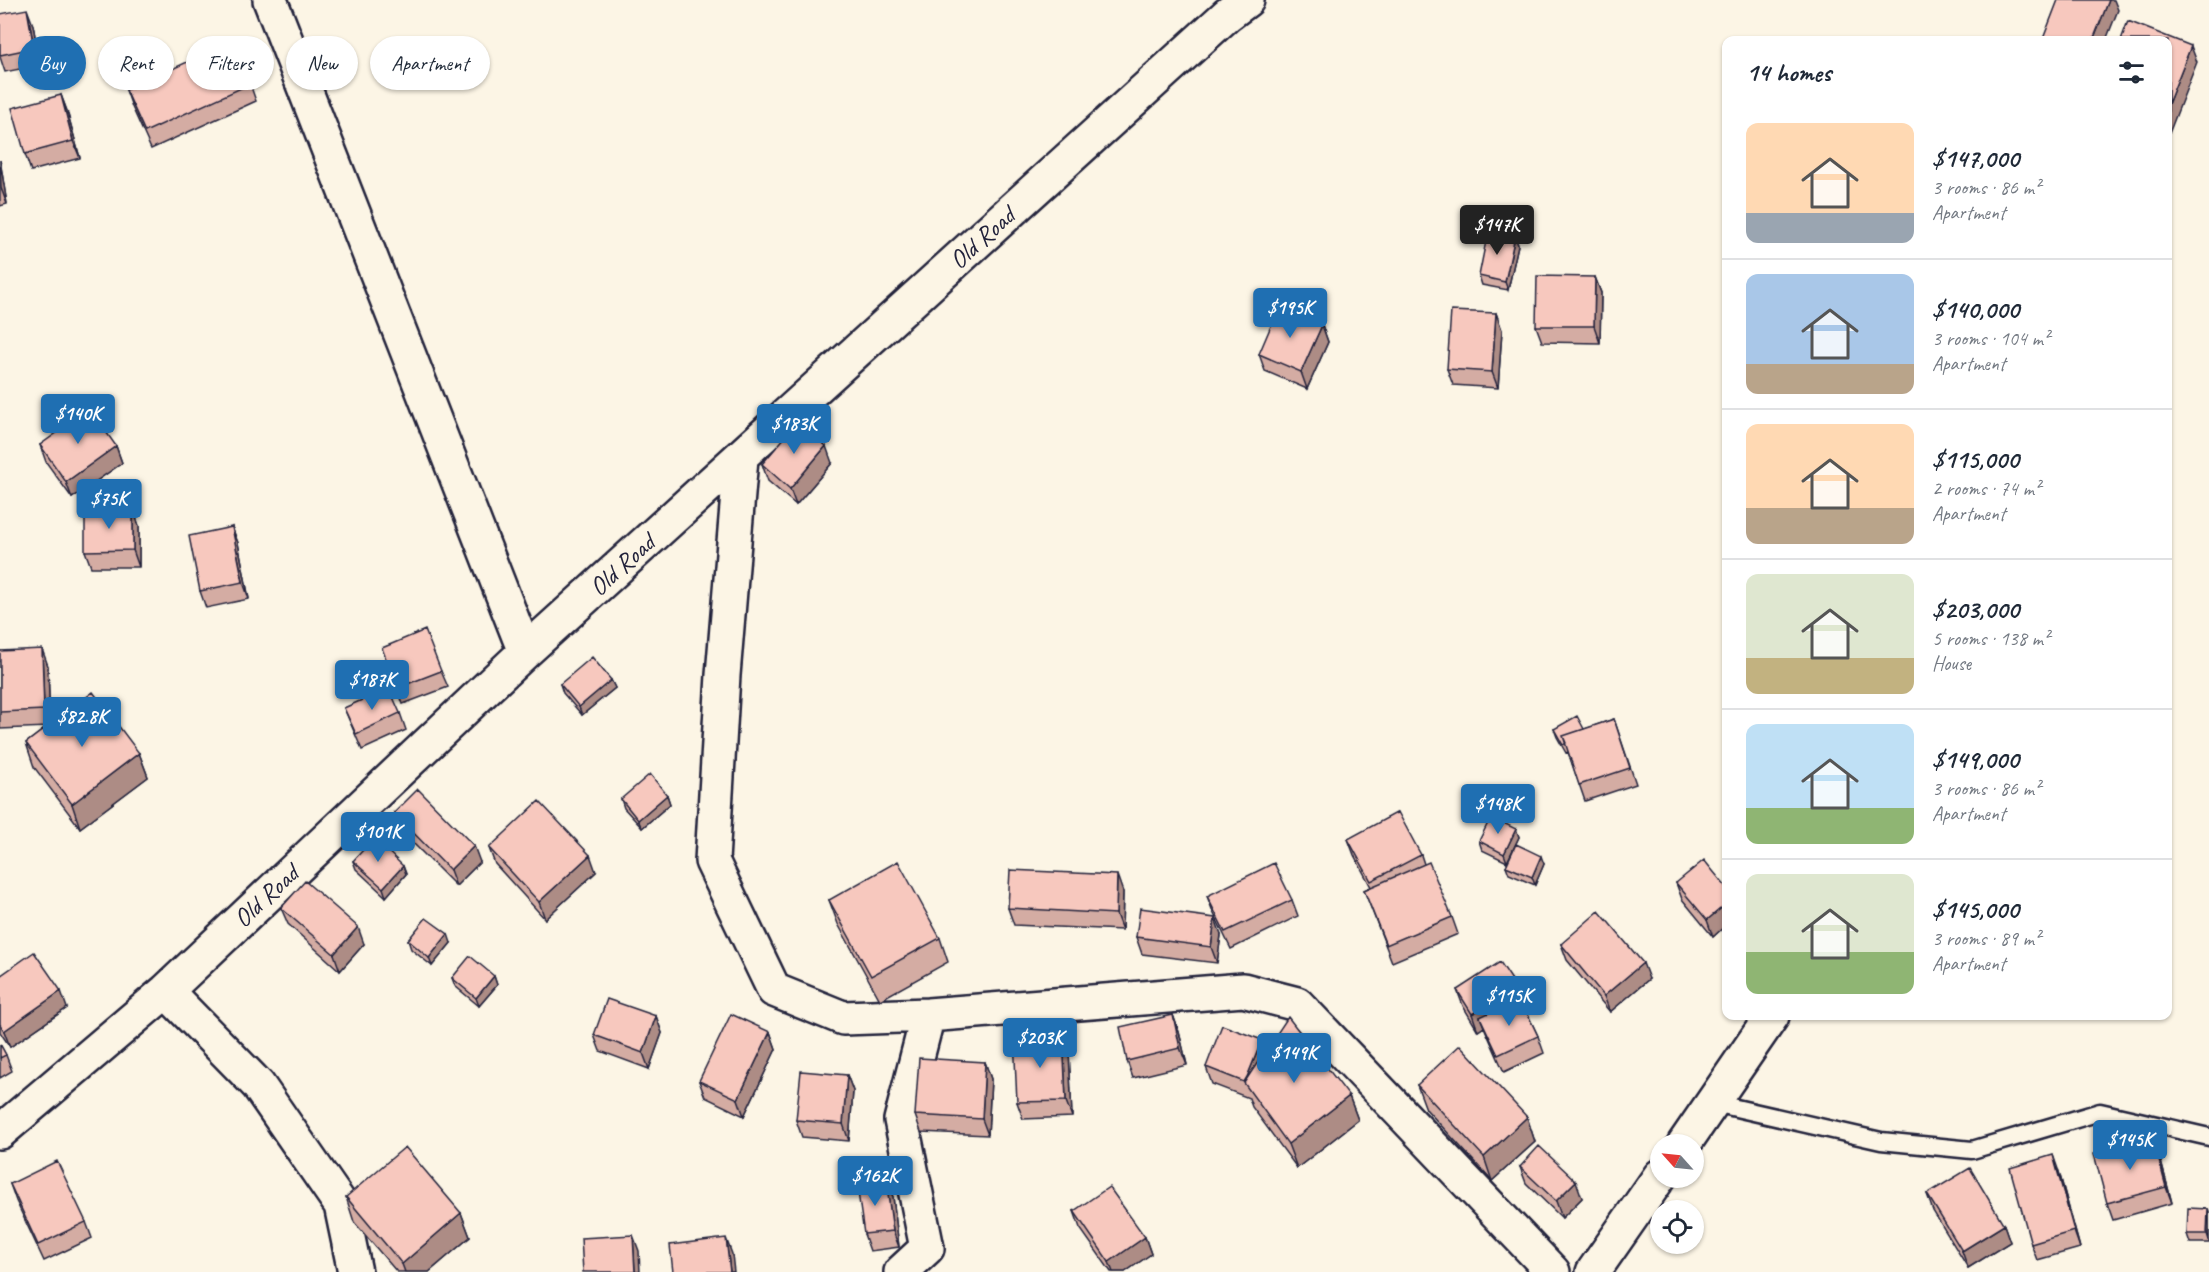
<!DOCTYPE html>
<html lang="en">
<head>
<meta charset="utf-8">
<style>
  body { margin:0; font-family:Caveat,sans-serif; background:#f2f2f3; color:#1f2937; height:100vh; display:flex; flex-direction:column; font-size:22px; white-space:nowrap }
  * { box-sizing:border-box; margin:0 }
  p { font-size:20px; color:#747a83 }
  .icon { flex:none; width:33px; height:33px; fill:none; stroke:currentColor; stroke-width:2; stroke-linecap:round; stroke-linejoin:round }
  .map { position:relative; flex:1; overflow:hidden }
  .sheet { position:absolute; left:1722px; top:36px; width:450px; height:984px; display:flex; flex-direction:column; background:#fff; border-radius:12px; box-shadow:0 2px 4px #0004 }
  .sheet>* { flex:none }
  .guide { position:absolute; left:18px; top:36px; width:570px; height:54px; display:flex; gap:12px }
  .needle { width:39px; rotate:297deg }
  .fabs { position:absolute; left:1650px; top:1134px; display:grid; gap:12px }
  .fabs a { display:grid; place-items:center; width:54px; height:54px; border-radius:50%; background:#fff; box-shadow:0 2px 4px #0004; font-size:30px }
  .price { position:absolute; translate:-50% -51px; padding:0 14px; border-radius:6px; background:#1f6fb2; color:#fff; font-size:20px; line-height:39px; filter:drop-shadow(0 2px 3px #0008) }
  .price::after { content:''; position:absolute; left:50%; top:36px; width:18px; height:14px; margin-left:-9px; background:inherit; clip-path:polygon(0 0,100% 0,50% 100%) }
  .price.on { background:#222; color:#fff }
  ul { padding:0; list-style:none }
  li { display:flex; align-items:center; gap:18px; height:150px; padding:0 24px }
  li+li { border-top:2px solid #e0e1e3 }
  li span { display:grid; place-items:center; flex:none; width:168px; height:120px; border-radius:12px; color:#555 }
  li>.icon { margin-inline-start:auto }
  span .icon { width:72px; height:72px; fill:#fffc; stroke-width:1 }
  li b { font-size:26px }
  h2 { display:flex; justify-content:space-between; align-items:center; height:72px; padding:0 24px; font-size:26px }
  .pill { padding:0 21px; border-radius:27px; background:#fff; box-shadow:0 2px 4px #0004; font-size:21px; line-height:54px }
  .pill.on { background:#1f6fb2; color:#fff }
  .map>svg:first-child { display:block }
</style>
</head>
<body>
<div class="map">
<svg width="2209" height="1272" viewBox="0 0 2209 1272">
  <rect width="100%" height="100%" fill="#fcf5e5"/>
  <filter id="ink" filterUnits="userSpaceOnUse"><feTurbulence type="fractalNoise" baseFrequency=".0167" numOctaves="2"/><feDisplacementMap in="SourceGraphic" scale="12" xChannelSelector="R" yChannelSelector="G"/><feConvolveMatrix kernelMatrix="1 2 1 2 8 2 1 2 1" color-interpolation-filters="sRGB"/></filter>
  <g filter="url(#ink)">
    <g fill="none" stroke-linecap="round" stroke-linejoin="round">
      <g stroke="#22223b" stroke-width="21">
        <path id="lane" d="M1714,1103L1881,1141L1972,1150L2100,1112L2209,1137"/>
      </g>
      <g stroke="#22223b" stroke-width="38">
        <path id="street" d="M270,0L525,652
          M741,458L723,675L712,861L774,990L843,1018L928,1015L1243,990L1297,1004L1553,1272
          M166,991L258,1085L341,1205L355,1272
          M0,1132L166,991L525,652L1227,15L1247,0
          M1684,1144L1772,1016
          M901,1272L927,1248L901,1120L928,1015
          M1593,1272L1660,1176"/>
      </g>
      <use href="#lane" stroke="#fcf5e5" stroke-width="16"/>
      <use href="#street" stroke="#fcf5e5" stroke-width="33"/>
    </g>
    <path fill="#d4aca3" stroke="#22223b" stroke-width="1.5" d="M0,14L33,25L40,65L5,72L0,57Z
      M250,84L256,101L151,149L132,107L126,90Z
      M61,95L67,111L80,158L31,171L25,154Z
      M0,160L7,204L0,206Z
      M1515,236L1518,245L1508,290L1482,285L1479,276Z
      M1595,277L1601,293L1600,343L1542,342L1536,326Z
      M1496,313L1502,330L1498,388L1453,385L1447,369Z
      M1322,325L1328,342L1307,389L1265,371L1259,354Z
      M40,445L116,446L122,463L72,498L46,462Z
      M832,463L796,505L768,481L762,464Z
      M133,509L139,526V567H91L85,551Z
      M232,527L238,543L249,599L206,608L200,591Z
      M382,648L441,671L448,687L403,704Z
      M0,651L48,666L50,725L139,753L148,777L80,828L34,767L26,743L47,727L0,729Z
      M611,680L615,688L582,715L563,693L560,684Z
      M344,708L400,713L406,730L362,750Z
      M1614,719L1636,784L1585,801L1568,752L1566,753L1557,737L1554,729H1585Z
      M667,795L670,804L642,828L624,808L621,799Z
      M394,813L480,862L456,886L400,830Z
      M1516,829L1519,837L1507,862L1482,850L1479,841Z
      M1348,839L1421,855L1424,864L1452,917L1458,934L1392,962L1364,890L1371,887L1354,855Z
      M489,848L596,872L545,919L495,864Z
      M353,861L403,866L406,874L386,897L356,869Z
      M1544,864L1535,885L1509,874L1506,866Z
      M1676,883L1726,887V925L1713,937L1682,899Z
      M1123,892L1122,930L1014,925L1008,908Z
      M1207,896L1292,900L1298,916L1231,949L1213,912Z
      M829,900L940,938L948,962L880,1000L838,924Z
      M281,908L364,944L340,971L288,924Z
      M1221,935L1217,963L1142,954L1136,937Z
      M408,940L451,943L432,966L411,949Z
      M1561,944L1649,979L1610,1012L1567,960Z
      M0,976L67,1008L10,1047L0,1032Z
      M494,976L497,985L479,1006L455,986L452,978Z
      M1516,986L1520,998L1538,1036L1544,1053L1504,1072L1484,1027L1478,1031L1463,1006L1457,990Z
      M1173,1015L1179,1032L1187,1065L1133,1078L1127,1061Z
      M656,1016L662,1033L649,1069L600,1051L594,1035Z
      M770,1032L776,1049L744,1116L705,1097L699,1081Z
      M1063,1035L1069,1052L1072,1117L1023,1119L1017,1102Z
      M1262,1040L1265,1050L1349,1096L1358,1120L1297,1168L1252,1107L1249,1098L1212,1084L1206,1067Z
      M0,1044L6,1055L12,1071L0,1078Z
      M985,1062L991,1079L988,1135L921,1132L915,1115Z
      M847,1075L853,1091L849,1141L802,1137L796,1120Z
      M1417,1085L1527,1117L1535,1142L1492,1181L1426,1109Z
      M2159,1154L2172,1203L2113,1220L2107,1203Z
      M1520,1167L1582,1198L1562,1218L1526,1183Z
      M2059,1172L2080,1248L2037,1260L2031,1244Z
      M886,1180L893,1197L899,1247L870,1251L864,1234Z
      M10,1184L86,1222L92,1238L44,1261L16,1201Z
      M1927,1194L2004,1225L2010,1242L1968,1268L1933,1211Z
      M346,1197L461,1213L470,1237L429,1272H397L354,1222Z
      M2208,1209L2209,1213V1243H2190L2187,1234Z
      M1074,1211L1145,1237L1151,1254L1125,1272H1111L1080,1228Z"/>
    <path fill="#ad8c85" stroke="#22223b" stroke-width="1.5" d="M2109,0H2114L2118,10L2106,40H2093Z
      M27,9L33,25L40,65L34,48Z
      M2191,46L2197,62L2168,136V104Z
      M61,95L67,111L80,158L73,141Z
      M0,160L7,204L1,188Z
      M1515,236L1518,245L1508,290L1505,282Z
      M1595,277L1601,293L1600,343L1594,326Z
      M1496,313L1502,330L1498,388L1492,372Z
      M1322,325L1328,342L1307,389L1301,372Z
      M116,446L122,463L72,498L66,482Z
      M826,446L832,463L796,505L790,489Z
      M133,509L139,526V567L133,550Z
      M232,527L238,543L249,599L243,582Z
      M42,649L48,666L50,727L44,710Z
      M611,680L615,688L582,715L579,707Z
      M139,753L148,777L80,828L72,804Z
      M667,795L670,804L642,828L638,820Z
      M1516,829L1519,837L1507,862L1504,854Z
      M474,846L480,862L456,886L450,870Z
      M590,855L596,872L545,919L539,902Z
      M1541,856L1544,864L1535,885L1532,877Z
      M403,866L406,874L386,897L383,888Z
      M1117,875L1123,892L1122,930L1116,914Z
      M1726,904V925L1713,937L1707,920Z
      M1215,918L1221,935L1217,963L1211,947Z
      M358,927L364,944L340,971L334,954Z
      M448,934L451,943L432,966L429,958Z
      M1643,963L1649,979L1610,1012L1604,996Z
      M494,976L497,985L479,1006L476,998Z
      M1516,986L1522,1002L1480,1017L1484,1027L1478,1031L1472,1014Z
      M61,991L67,1008L10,1047L4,1031Z
      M1173,1015L1179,1032L1187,1065L1180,1048Z
      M656,1016L662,1033L649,1069L643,1053Z
      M770,1032L776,1049L744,1116L738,1099Z
      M1063,1035L1069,1052L1072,1117L1066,1101Z
      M1262,1040L1268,1057L1245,1082Z
      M985,1062L991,1079L988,1135L982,1119Z
      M847,1075L853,1091L849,1141L843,1124Z
      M1349,1096L1358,1120L1297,1168L1288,1144Z
      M1527,1117L1535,1142L1492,1181L1484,1157Z
      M2153,1138L2159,1154L2172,1203L2166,1187Z
      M2053,1155L2059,1172L2080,1248L2074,1231Z
      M886,1180L893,1197L899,1247L893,1231Z
      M1576,1181L1582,1198L1562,1218L1556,1201Z
      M2208,1209L2209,1213V1240L2207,1234Z
      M461,1213L470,1237L429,1272H405L402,1264Z
      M2004,1225L2010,1242L1968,1268L1962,1251Z
      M633,1235L639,1251L640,1272H635Z
      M1145,1237L1151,1254L1125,1272H1113L1109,1262Z
      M726,1238L732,1254L734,1272H730Z"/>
    <path fill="#f7c8be" stroke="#22223b" stroke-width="1.5" d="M2058,0H2109L2093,40H2045L2043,39Z
      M27,9L34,48L0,55V14Z
      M2128,21L2191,46L2168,104V40H2121Z
      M231,42L250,84L145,132L126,90Z
      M61,95L73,141L25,154L12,108Z
      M1488,231L1515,236L1505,282L1479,276Z
      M1537,276L1595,277L1594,326H1536Z
      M1279,307L1322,325L1301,372L1259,354Z
      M1451,311L1496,313L1492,372L1447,369Z
      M90,409L116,446L66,482L40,445Z
      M798,422L826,446L790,489L762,464Z
      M133,509V550L85,551V510Z
      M232,527L243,582L200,591L189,536Z
      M425,630L441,671L397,688L382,648Z
      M42,649L44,710L0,712V651Z
      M592,657L611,680L579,707L560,684Z
      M389,688L400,713L356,734L344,708Z
      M93,692L139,753L72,804L26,743Z
      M1577,716L1584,729L1563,736L1566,743L1563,745L1554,729Z
      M1614,719L1630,768L1579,785L1563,736Z
      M650,774L667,795L638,820L621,799Z
      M418,789L474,846L450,870L394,813Z
      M539,801L590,855L539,902L489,848Z
      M1398,812L1421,855L1371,881L1348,839Z
      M1491,817L1516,829L1504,854L1479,841Z
      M374,838L403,866L383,888L353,861Z
      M1516,844L1541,856L1532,877L1506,866Z
      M1704,860L1726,887V904L1707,920L1676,883Z
      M898,861L940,938L871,976L829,900Z
      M1429,862L1452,917L1386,945L1364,890Z
      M1274,863L1292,900L1225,932L1207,896Z
      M1010,870L1117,875L1116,914L1008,908Z
      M305,881L358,927L334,954L281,908Z
      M1140,908L1215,918L1211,947L1136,937Z
      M1599,911L1643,963L1604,996L1561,944Z
      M426,918L448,934L429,958L408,940Z
      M34,952L61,991L4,1031L0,1024V976Z
      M470,956L494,976L476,998L452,978Z
      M1500,962L1516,986L1472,1014L1457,990Z
      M1520,998L1538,1036L1498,1055L1480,1017Z
      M607,999L656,1016L643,1053L594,1035Z
      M731,1014L770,1032L738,1099L699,1081Z
      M1173,1015L1180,1048L1127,1061L1120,1027Z
      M1288,1017L1349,1096L1288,1144L1244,1083Z
      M1222,1025L1262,1040L1247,1077L1244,1082L1206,1067Z
      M1063,1035L1066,1101L1017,1102L1014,1037Z
      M0,1044L6,1055L0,1058Z
      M1460,1045L1527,1117L1484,1157L1417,1085Z
      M919,1058L985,1062L982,1119L915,1115Z
      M801,1071L847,1075L843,1124L796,1120Z
      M2153,1138L2166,1187L2107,1203L2094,1154Z
      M1539,1146L1576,1181L1556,1201L1520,1167Z
      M405,1147L461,1213L402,1264L346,1197Z
      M2053,1155L2074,1231L2031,1244L2010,1168Z
      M57,1161L86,1222L38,1245L10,1184Z
      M1970,1168L2004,1225L1962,1251L1927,1194Z
      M886,1180L893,1231L864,1234L857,1185Z
      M1109,1187L1145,1237L1109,1262L1074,1211Z
      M2188,1208L2208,1209L2207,1234H2187Z
      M633,1235L635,1272H583L581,1238Z
      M726,1238L730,1272H673L670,1245Z"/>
  </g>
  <g text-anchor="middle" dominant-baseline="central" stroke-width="4.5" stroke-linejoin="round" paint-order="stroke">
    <g font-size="26" fill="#22223b" stroke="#fcf5e5">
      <text transform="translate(982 238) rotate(-42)">Old Road</text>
      <text transform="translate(622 565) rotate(-42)">Old Road</text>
      <text transform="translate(266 896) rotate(-43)">Old Road</text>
    </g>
  </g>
</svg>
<div class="fabs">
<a><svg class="needle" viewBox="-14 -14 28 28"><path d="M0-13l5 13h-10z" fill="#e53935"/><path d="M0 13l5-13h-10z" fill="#747a83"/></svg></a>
<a><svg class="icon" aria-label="locate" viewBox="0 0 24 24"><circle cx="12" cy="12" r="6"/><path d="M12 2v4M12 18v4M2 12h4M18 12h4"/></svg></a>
</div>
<b class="price on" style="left:1497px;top:256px">$147K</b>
<b class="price" style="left:1290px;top:339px">$195K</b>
<b class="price" style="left:78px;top:445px">$140K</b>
<b class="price" style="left:794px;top:455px">$183K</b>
<b class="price" style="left:109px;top:530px">$75K</b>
<b class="price" style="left:372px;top:711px">$187K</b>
<b class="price" style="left:82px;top:748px">$82.8K</b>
<b class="price" style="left:1498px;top:835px">$148K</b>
<b class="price" style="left:378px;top:863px">$101K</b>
<b class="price" style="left:1509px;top:1027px">$115K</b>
<b class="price" style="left:1040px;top:1069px">$203K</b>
<b class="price" style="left:1294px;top:1084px">$149K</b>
<b class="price" style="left:2130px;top:1171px">$145K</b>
<b class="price" style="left:875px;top:1207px">$162K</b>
<div class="guide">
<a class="pill on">Buy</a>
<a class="pill">Rent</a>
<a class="pill">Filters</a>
<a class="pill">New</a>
<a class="pill">Apartment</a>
</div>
<section class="sheet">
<h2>14 homes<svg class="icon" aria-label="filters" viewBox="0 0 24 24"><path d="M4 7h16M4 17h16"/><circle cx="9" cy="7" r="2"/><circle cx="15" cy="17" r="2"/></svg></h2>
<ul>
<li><span style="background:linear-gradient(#ffd9b3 75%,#9aa5b1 0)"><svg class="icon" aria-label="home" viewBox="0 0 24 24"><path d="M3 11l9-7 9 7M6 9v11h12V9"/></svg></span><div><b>$147,000</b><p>3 rooms · 86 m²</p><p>Apartment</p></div></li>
<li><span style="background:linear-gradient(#a9c7e8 75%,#b9a48a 0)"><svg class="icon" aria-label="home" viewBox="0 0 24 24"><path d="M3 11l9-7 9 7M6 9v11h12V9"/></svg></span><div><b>$140,000</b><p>3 rooms · 104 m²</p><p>Apartment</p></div></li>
<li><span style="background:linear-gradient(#ffd9b3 70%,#b9a48a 0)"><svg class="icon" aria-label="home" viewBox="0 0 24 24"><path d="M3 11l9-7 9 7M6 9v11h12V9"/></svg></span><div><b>$115,000</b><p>2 rooms · 74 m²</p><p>Apartment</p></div></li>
<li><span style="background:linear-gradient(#dfe7d0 70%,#c2b280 0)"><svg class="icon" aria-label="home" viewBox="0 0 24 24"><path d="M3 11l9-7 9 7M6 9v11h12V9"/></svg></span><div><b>$203,000</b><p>5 rooms · 138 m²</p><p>House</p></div></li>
<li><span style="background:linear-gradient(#bfe0f5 70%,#8fb573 0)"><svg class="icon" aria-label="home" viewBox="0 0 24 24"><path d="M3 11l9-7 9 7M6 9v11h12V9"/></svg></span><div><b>$149,000</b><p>3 rooms · 86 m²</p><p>Apartment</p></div></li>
<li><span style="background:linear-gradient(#dfe7d0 65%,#8fb573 0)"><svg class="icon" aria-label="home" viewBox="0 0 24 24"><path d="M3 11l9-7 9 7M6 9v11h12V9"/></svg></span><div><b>$145,000</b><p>3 rooms · 89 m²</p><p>Apartment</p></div></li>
</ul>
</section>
</div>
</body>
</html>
